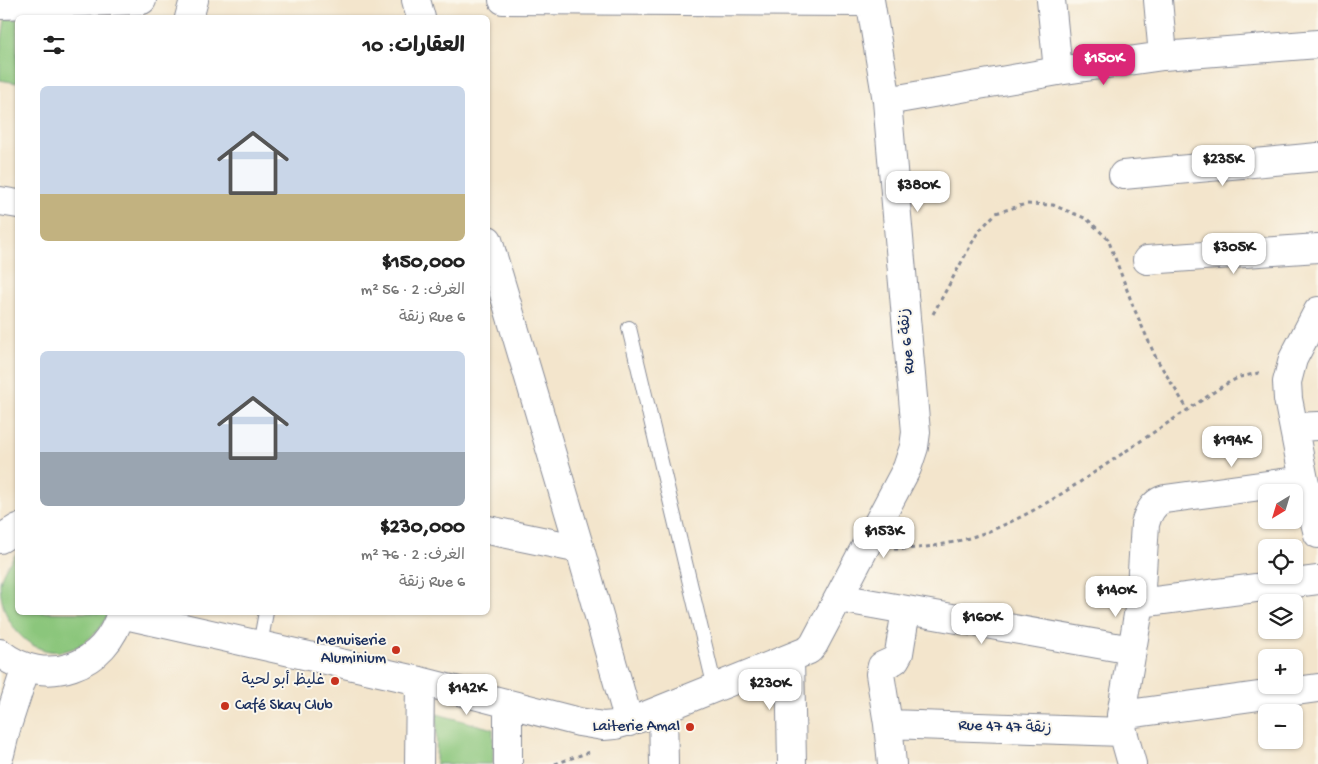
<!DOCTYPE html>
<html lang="ar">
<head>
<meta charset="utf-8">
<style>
  body { margin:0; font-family:"Gochi Hand","Playpen Sans Arabic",sans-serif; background:#f2f2f2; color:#222; direction:rtl; height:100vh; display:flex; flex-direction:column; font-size:19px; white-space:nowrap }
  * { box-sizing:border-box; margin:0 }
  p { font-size:16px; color:#767676 }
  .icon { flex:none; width:28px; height:28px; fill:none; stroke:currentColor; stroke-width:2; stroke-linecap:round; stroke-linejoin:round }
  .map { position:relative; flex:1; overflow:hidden; direction:ltr }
  .side { position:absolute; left:15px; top:15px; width:475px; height:600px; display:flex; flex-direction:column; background:#fff; border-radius:8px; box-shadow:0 1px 4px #0004; direction:rtl }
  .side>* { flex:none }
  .needle { width:32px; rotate:218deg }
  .buttons { position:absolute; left:1258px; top:484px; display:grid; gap:10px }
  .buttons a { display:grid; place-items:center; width:45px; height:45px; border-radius:8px; background:#fff; box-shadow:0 1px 4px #0004; font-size:25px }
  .price { position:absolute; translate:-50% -42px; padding:0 11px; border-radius:10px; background:#fff; color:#222; font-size:16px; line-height:32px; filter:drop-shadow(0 1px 2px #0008) }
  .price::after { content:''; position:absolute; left:50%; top:30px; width:15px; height:11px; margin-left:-8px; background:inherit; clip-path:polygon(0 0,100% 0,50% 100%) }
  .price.current { background:#db2777; color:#fff }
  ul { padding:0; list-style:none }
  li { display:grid; align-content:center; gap:10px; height:265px; padding:0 25px }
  li span { display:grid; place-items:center; height:155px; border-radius:8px; color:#555 }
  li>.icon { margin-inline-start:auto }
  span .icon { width:90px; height:90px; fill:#fffc; stroke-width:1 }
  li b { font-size:21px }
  h2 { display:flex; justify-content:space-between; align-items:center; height:60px; padding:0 25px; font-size:21px }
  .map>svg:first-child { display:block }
</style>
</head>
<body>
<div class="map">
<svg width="1318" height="764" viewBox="0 0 1318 764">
  <rect width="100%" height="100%" fill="#fbf7ec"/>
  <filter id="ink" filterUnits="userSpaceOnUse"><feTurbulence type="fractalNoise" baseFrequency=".02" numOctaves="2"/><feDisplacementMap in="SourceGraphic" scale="10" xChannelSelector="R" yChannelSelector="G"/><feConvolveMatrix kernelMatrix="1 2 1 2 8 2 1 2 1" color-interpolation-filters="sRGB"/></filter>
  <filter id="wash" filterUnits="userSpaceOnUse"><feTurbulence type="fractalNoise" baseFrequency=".0096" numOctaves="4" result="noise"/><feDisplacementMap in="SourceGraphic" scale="20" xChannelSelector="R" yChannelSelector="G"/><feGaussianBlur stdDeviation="1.12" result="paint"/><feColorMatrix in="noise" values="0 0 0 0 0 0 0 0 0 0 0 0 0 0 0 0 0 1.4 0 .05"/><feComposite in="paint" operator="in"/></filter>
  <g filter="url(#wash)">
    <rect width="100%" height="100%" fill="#f3e5cc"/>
    <path fill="#8bc67b" stroke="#537a6c" d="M5,19H17V83L0,80V54Z
      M17,553L18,612L108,613C105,622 98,631 90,638C49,673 0,635 0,583C2,571 10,562 17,553Z
      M437,714L493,729V764H436Z"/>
  </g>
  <g filter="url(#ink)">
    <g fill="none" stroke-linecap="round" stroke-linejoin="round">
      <g stroke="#878a95" stroke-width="16">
        <path id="lane" d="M629,328L715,688
          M260,645L266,612"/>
      </g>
      <g stroke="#878a95" stroke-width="30">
        <path id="street" d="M416,0L421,18
          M503,0L870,2
          M1051,0L1058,71
          M1158,0L1163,56
          M0,5L142,0
          M189,18L194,0
          M887,101L1058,71L1163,56L1318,44
          M1123,175L1318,157
          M0,201L18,204
          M488,240L580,549L629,722
          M1147,260L1318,248
          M1318,311L1293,359L1287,382L1288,399L1304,480L1318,534
          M1295,427L1318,426
          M488,530L580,549
          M0,539L18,528
          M839,598L1132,650
          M1140,603L1318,580
          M121,614L420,681L579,722L603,726L615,725L640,718L809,650L814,644L907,468L914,447L916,432L887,101L870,0
          M0,653C45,689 107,667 121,612
          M790,658L792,764
          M508,704V764
          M663,709L664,764
          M1121,715L1318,688
          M888,724L1123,732
          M0,754L6,729L26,667
          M419,764L420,681
          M892,764L888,724L880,674L882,666L895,660L899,653L906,610
          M1132,764L1123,732L1121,715L1140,603L1145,524C1148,513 1154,502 1165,499L1304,480"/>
      </g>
      <path stroke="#878a95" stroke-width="3" stroke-dasharray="4 4" stroke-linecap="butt" d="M933,314L978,232L996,213L1026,204L1053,205L1087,219L1108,239L1133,306L1156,358L1188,410
        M894,549C987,549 1052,501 1126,451C1158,429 1191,408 1224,385L1240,377L1263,372
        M555,764L592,751"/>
      <use href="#lane" stroke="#fff" stroke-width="14"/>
      <use href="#street" stroke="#fff" stroke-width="28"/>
    </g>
  </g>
  <g fill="#c8321e" stroke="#fbf7ec" stroke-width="2">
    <circle cx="396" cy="650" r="5"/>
    <circle cx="335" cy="681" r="5"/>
    <circle cx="225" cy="706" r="5"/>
    <circle cx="690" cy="727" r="5"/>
  </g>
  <g text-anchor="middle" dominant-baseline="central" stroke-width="4" stroke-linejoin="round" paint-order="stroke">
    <g font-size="16" fill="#1b2f5e" stroke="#fbf7ec">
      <text transform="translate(908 341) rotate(-95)">Rue 6 زنقة</text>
      <text transform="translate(1005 728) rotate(2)">Rue 47 زنقة 47</text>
    </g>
    <g font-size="16" fill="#1b2f5e" stroke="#fbf7ec" text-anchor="end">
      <text x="386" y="641">Menuiserie<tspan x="386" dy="18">Aluminium</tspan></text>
      <text x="325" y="681">غليظ أبو لحية</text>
      <text x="235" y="706" text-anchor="start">Café Skay Club</text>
      <text x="680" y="727">Laiterie Amal</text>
    </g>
  </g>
</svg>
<div class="buttons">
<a><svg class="needle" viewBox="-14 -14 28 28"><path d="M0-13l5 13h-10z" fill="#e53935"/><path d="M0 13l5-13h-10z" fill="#767676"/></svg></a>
<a><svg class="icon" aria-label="locate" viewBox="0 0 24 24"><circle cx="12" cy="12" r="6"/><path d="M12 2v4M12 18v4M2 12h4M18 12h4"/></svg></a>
<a><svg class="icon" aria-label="layers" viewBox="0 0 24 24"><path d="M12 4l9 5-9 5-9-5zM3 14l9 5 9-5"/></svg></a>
<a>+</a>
<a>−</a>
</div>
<b class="price current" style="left:1104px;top:86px">$150K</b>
<b class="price" style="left:1223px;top:187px">$235K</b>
<b class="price" style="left:918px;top:213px">$380K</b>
<b class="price" style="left:1234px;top:275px">$305K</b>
<b class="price" style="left:1232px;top:468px">$194K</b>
<b class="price" style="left:884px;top:559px">$153K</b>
<b class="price" style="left:1116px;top:618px">$140K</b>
<b class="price" style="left:982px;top:645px">$160K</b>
<b class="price" style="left:770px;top:711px">$230K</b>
<b class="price" style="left:467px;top:716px">$142K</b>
<section class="side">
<h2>العقارات: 10<svg class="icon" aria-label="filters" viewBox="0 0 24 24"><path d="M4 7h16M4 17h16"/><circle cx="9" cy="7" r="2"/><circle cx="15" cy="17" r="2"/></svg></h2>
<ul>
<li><span style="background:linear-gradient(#c9d6e8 70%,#c2b280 0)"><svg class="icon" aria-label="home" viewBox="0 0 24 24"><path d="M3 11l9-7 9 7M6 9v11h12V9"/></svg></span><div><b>$150,000</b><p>الغرف: 2 · 56 m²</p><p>Rue 6 زنقة</p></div></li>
<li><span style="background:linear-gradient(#c9d6e8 65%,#9aa5b1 0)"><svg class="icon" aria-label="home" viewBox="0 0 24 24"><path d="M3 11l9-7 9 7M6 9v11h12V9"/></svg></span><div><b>$230,000</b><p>الغرف: 2 · 76 m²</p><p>Rue 6 زنقة</p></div></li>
</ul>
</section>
</div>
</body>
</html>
